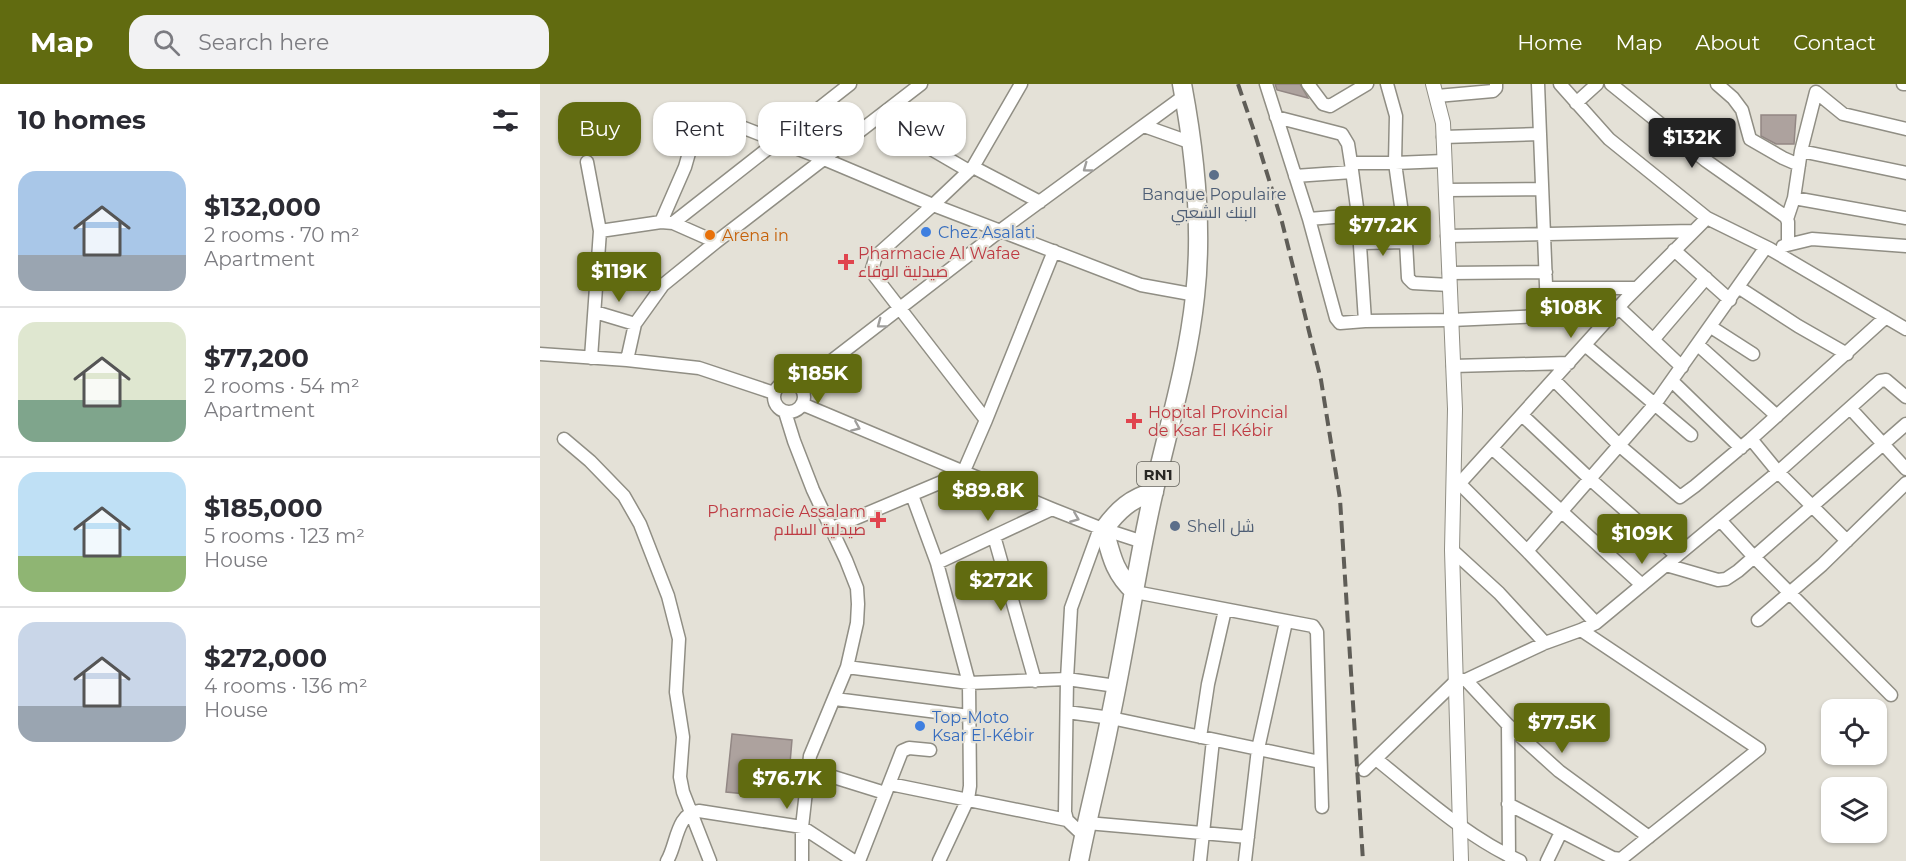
<!DOCTYPE html>
<html lang="en">
<head>
<meta charset="utf-8">
<style>
  body { margin:0; font-family:Montserrat,Cairo,sans-serif; background:#f2f2f3; color:#2b2b33; height:100vh; display:flex; flex-direction:column; font-size:22px; white-space:nowrap }
  * { box-sizing:border-box; margin:0 }
  p { font-size:20px; color:#7c7c81 }
  .icon { flex:none; width:33px; height:33px; fill:none; stroke:currentColor; stroke-width:2; stroke-linecap:round; stroke-linejoin:round }
  .map { position:relative; flex:1; overflow:hidden }
  .panel { display:flex; flex-direction:column; background:#fff; width:540px }
  .panel>* { flex:none }
  .hud { position:absolute; left:18px; top:18px; width:570px; height:54px; display:flex; gap:12px }
  .tools { position:absolute; left:1281px; top:615px; display:grid; gap:12px }
  .tools a { display:grid; place-items:center; width:66px; height:66px; border-radius:12px; background:#fff; box-shadow:0 2px 4px #0004; font-size:30px }
  .price { position:absolute; translate:-50% -51px; padding:0 14px; border-radius:6px; background:#616b10; color:#fff; font-size:20px; line-height:39px; filter:drop-shadow(0 2px 3px #0008) }
  .price::after { content:''; position:absolute; left:50%; top:36px; width:18px; height:14px; margin-left:-9px; background:inherit; clip-path:polygon(0 0,100% 0,50% 100%) }
  .price.selected { background:#222; color:#fff }
  ul { padding:0; list-style:none }
  li { display:flex; align-items:center; gap:18px; height:150px; padding:0 18px }
  li+li { border-top:2px solid #e1e1e2 }
  li span { display:grid; place-items:center; flex:none; width:168px; height:120px; border-radius:18px; color:#555 }
  li>.icon { margin-inline-start:auto }
  span .icon { width:72px; height:72px; fill:#fffc; stroke-width:1 }
  li b { font-size:26px }
  h2 { display:flex; justify-content:space-between; align-items:center; height:72px; padding:0 18px; font-size:26px }
  .pill { padding:0 21px; border-radius:18px; background:#fff; box-shadow:0 2px 4px #0004; font-size:21px; line-height:54px }
  .pill.selected { background:#616b10; color:#fff }
  header { display:flex; align-items:center; gap:36px; box-sizing:border-box; height:84px; padding:0 30px; background:#616b10; color:#fff }
  header strong { font-size:28px }
  nav { display:flex; gap:33px; margin-inline-start:auto; font-size:21px }
  .search { width:420px; height:54px; background:#f2f2f3; display:flex; align-items:center; gap:15px; box-sizing:border-box; padding:0 21px; border-radius:18px; color:#7c7c81; font-size:22px }
  main { display:flex; flex:1; min-height:0 }
  .map>svg:first-child { display:block }
</style>
</head>
<body>
<header>
<strong>Map</strong>
<div class="search"><svg class="icon" aria-label="search" viewBox="0 0 24 24"><circle cx="10" cy="10" r="6"/><path d="M15 15l6 6"/></svg>Search here</div>
<nav><a>Home</a><a>Map</a><a>About</a><a>Contact</a></nav>
</header>
<main>
<section class="panel">
<h2>10 homes<svg class="icon" aria-label="filters" viewBox="0 0 24 24"><path d="M4 7h16M4 17h16"/><circle cx="9" cy="7" r="2"/><circle cx="15" cy="17" r="2"/></svg></h2>
<ul>
<li><span style="background:linear-gradient(#a9c7e8 70%,#9aa5b1 0)"><svg class="icon" aria-label="home" viewBox="0 0 24 24"><path d="M3 11l9-7 9 7M6 9v11h12V9"/></svg></span><div><b>$132,000</b><p>2 rooms · 70 m²</p><p>Apartment</p></div></li>
<li><span style="background:linear-gradient(#dfe7d0 65%,#7fa58c 0)"><svg class="icon" aria-label="home" viewBox="0 0 24 24"><path d="M3 11l9-7 9 7M6 9v11h12V9"/></svg></span><div><b>$77,200</b><p>2 rooms · 54 m²</p><p>Apartment</p></div></li>
<li><span style="background:linear-gradient(#bfe0f5 70%,#8fb573 0)"><svg class="icon" aria-label="home" viewBox="0 0 24 24"><path d="M3 11l9-7 9 7M6 9v11h12V9"/></svg></span><div><b>$185,000</b><p>5 rooms · 123 m²</p><p>House</p></div></li>
<li><span style="background:linear-gradient(#c9d6e8 70%,#9aa5b1 0)"><svg class="icon" aria-label="home" viewBox="0 0 24 24"><path d="M3 11l9-7 9 7M6 9v11h12V9"/></svg></span><div><b>$272,000</b><p>4 rooms · 136 m²</p><p>House</p></div></li>
</ul>
</section>
<div class="map">
<svg width="1366" height="777" viewBox="0 0 1366 777">
  <rect width="100%" height="100%" fill="#e4e1d7"/>
  <path fill="#ada29e" stroke="#928784" stroke-width="1.5" d="M735,0H760L768,14L737,6Z
    M1221,31H1256L1254,60H1236L1221,52Z
    M192,650L252,656L247,714L186,708Z"/>
  <g fill="none" stroke-linecap="round" stroke-linejoin="round">
    <g stroke="#908e84" stroke-width="15">
      <path id="minor" d="M726,0L769,135L796,234L800,239L825,237
        M768,0L783,20L790,22L827,0
        M847,0L856,32L855,79L866,158L868,194L873,199L909,201
        M1020,0L1069,55L1167,134L1230,165L1366,245
        M1071,0L1165,76L1246,133L1248,138V160
        M1177,0L1193,14L1202,26L1210,55L1243,74L1259,81
        M1363,0H1366
        M897,12L953,7L956,4V0
        M1036,19L1057,0
        M736,33L802,50L808,60L811,79
        M338,34L429,87
        M604,42L652,59
        M903,53L1000,50
        M1261,67L1366,89
        M904,77L855,79H811L818,131L825,237L911,236L1004,232L1007,226L998,0
        M47,78L60,147L51,274
        M433,83L481,0
        M755,92L812,88
        M906,106L1002,105
        M1254,114L1366,134
        M500,118L433,83L393,121L601,201L656,211
        M769,135L818,131
        M1247,135L1254,114L1261,67L1276,8L1303,30L1366,45
        M121,138L145,83L159,34L168,30L284,75L393,121L336,172L332,185L334,191L446,336L423,389L290,445
        M133,139L310,0
        M60,147L121,138L133,139L176,158L123,201L95,240L87,276
        M907,152L1153,147
        M176,158L381,0
        M820,159L866,158
        M1243,162L1272,155L1366,162
        M1134,166L1190,216
        M909,189L1006,188
        M1198,203L1258,242L1307,270
        M1006,204H1097
        M1079,224L1142,283
        M55,228L95,240
        M1171,243L1213,270
        M1113,256L1166,194
        M1045,261L1151,351
        M1158,261L1237,332
        M0,270L87,276L159,284L234,309
        M913,282L1029,279
        M1014,296L1080,362L1140,413L1155,402L1211,355L1346,233
        M1132,297L1201,364
        M234 313a15 15 0 1 1 30 0a15 15 0 1 1-30 0Z
        M259,302L461,146L644,12
        M262,320L512,425L560,444L603,458
        M1310,324L1366,385
        M245,328L254,357L273,406L306,476L317,504L318,520L317,539L307,583L270,672L262,743V777
        M982,331L1050,395L1137,472
        M446,336L514,167
        M24,355L50,377L84,412L100,440L128,512L139,555L136,608L143,653L140,693L143,708L170,777
        M1211,355L1238,388L1307,457
        M952,364L1102,501
        M915,395L987,467L1056,539
        M920,399L1086,215L1167,134
        M372,411L397,479L429,599L430,702L428,715L399,777
        M1180,436L1214,473L1351,611
        M454,452L495,597
        M912,466L959,509L1005,559
        M987,467L1115,320L1226,163
        M397,479L512,425
        M1126,481L1178,496L1186,495L1198,487L1366,340
        M595,508L773,542L777,548L782,723
        M1218,536L1282,481L1366,399
        M307,583L429,599L527,595L576,602
        M926,596L968,641L1019,687L1109,753
        M295,615L429,632
        M527,628L571,634L780,678
        M968,641L969,772
        M660,653L668,600L685,526
        M836,675C881,711 927,753 980,777
        M268,685L345,709
        M824,686L917,596H926L1005,559L1041,546L1056,539L1238,388L1340,297L1346,296L1366,313
        M350,700L527,736
        M968,720L1073,774L1081,775L1219,665L1041,546
        M547,739L708,753
        M544,752L527,736L525,728L527,595L531,524L560,444
        M127,777C137,761 136,729 159,727L262,743L314,777
        M319,777L362,667L369,664L390,666
        M660,777L673,656
        M705,777L718,665L746,538
        M1007,777L1021,748"/>
    </g>
    <g stroke="#908e84" stroke-width="16">
      <path id="tertiary" d="M893,0L903,39L915,325L912,466L921,777"/>
    </g>
    <g stroke="#908e84" stroke-width="21">
      <path id="primary" d="M595,508C574,489 571,471 564,445C578,426 591,414 614,408
        M539,777C548,730 561,683 570,635C584,569 594,501 608,434C623,360 647,288 655,212C663,142 655,69 642,0"/>
    </g>
    <use href="#minor" stroke="#fff" stroke-width="12"/>
    <use href="#tertiary" stroke="#fff" stroke-width="14"/>
    <use href="#primary" stroke="#fff" stroke-width="18"/>
    <path stroke="#5f5d57" stroke-width="4" stroke-dasharray="12 6" stroke-linecap="butt" d="M698,0L714,47L742,138L781,296L800,415L823,777"/>
  </g>
  <defs><path id="oneway-chevron" d="M-2-3.5L2.5 0L-2 3.5" fill="none" stroke-width="1.6" stroke-linecap="round" stroke-linejoin="round" transform="scale(1.5)"/></defs>
  <g stroke="#9f9e9c">
    <use href="#oneway-chevron" transform="translate(547 84) rotate(144)"/>
    <use href="#oneway-chevron" transform="translate(341 240) rotate(143)"/>
    <use href="#oneway-chevron" transform="translate(316 343) rotate(23)"/>
    <use href="#oneway-chevron" transform="translate(535 434) rotate(22)"/>
  </g>
  <g fill="#5c6f8a" stroke="#e4e1d7" stroke-width="2">
    <circle cx="674" cy="91" r="6"/>
    <circle cx="635" cy="442" r="6"/>
  </g>
  <g fill="#3f7fe0" stroke="#e4e1d7" stroke-width="2">
    <circle cx="386" cy="148" r="6"/>
    <circle cx="380" cy="642" r="6"/>
  </g>
  <circle fill="#e8710a" stroke="#e4e1d7" stroke-width="2" cx="170" cy="151" r="6"/>
  <g fill="#e0444e" stroke="#e4e1d7" stroke-width="2">
    <path d="M303 169h6v6h6v6h-6v6h-6v-6h-6v-6h6z"/>
    <path d="M591 328h6v6h6v6h-6v6h-6v-6h-6v-6h6z"/>
    <path d="M335 427h6v6h6v6h-6v6h-6v-6h-6v-6h6z"/>
  </g>
  <g text-anchor="middle" dominant-baseline="central" stroke-width="4.5" stroke-linejoin="round" paint-order="stroke">
    <rect fill="#e4e1d7" stroke="#61605a" stroke-width="1.5" x="597" y="378" width="42" height="24" rx="4.5"/>
    <g font-size="15" font-weight="bold" fill="#292824">
      <text x="618" y="390">RN1</text>
    </g>
    <g font-size="16" fill="#4e5e75" stroke="#e4e1d7">
      <text x="674" y="110">Banque Populaire<tspan x="674" dy="18">البنك الشعبي</tspan></text>
      <text x="647" y="442" text-anchor="start">Shell شل</text>
    </g>
    <g font-size="16" fill="#366cbe" stroke="#e4e1d7" text-anchor="start">
      <text x="398" y="148">Chez Asalati</text>
      <text x="392" y="633">Top-Moto<tspan x="392" dy="18">Ksar El-Kébir</tspan></text>
    </g>
    <g font-size="16" fill="#c56008" stroke="#e4e1d7" text-anchor="start">
      <text x="182" y="151">Arena in</text>
    </g>
    <g font-size="16" fill="#be3a42" stroke="#e4e1d7" text-anchor="start">
      <text x="318" y="169">Pharmacie Al Wafae<tspan x="318" dy="18">صيدلية الوفاء</tspan></text>
      <text x="608" y="328">Hopital Provincial<tspan x="608" dy="18">de Ksar El Kébir</tspan></text>
      <text x="326" y="427" text-anchor="end">Pharmacie Assalam<tspan x="326" dy="18">صيدلية السلام</tspan></text>
    </g>
  </g>
</svg>
<div class="tools">
<a><svg class="icon" aria-label="locate" viewBox="0 0 24 24"><circle cx="12" cy="12" r="6"/><path d="M12 2v4M12 18v4M2 12h4M18 12h4"/></svg></a>
<a><svg class="icon" aria-label="layers" viewBox="0 0 24 24"><path d="M12 4l9 5-9 5-9-5zM3 14l9 5 9-5"/></svg></a>
</div>
<b class="price selected" style="left:1152px;top:85px">$132K</b>
<b class="price" style="left:843px;top:173px">$77.2K</b>
<b class="price" style="left:79px;top:219px">$119K</b>
<b class="price" style="left:1031px;top:255px">$108K</b>
<b class="price" style="left:278px;top:321px">$185K</b>
<b class="price" style="left:448px;top:438px">$89.8K</b>
<b class="price" style="left:1102px;top:481px">$109K</b>
<b class="price" style="left:461px;top:528px">$272K</b>
<b class="price" style="left:1022px;top:670px">$77.5K</b>
<b class="price" style="left:247px;top:726px">$76.7K</b>
<div class="hud">
<a class="pill selected">Buy</a>
<a class="pill">Rent</a>
<a class="pill">Filters</a>
<a class="pill">New</a>
</div>
</div>
</main>
</body>
</html>
